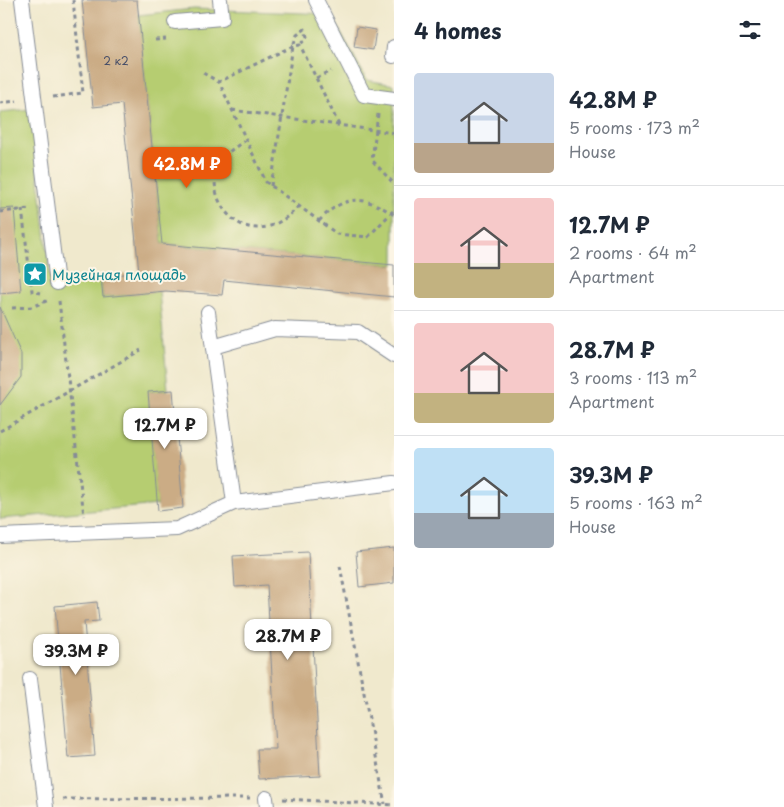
<!DOCTYPE html>
<html lang="en">
<head>
<meta charset="utf-8">
<style>
  body { margin:0; font-family:"Playpen Sans",sans-serif; background:#f2f2f3; color:#1f2937; height:100vh; display:flex; flex-direction:column; font-size:19px; white-space:nowrap }
  * { box-sizing:border-box; margin:0 }
  p { font-size:16px; color:#747a83 }
  .icon { flex:none; width:28px; height:28px; fill:none; stroke:currentColor; stroke-width:2; stroke-linecap:round; stroke-linejoin:round }
  .map { position:relative; flex:1; overflow:hidden }
  .panel { display:flex; flex-direction:column; background:#fff; width:390px }
  .panel>* { flex:none }
  .price { position:absolute; translate:-50% -42px; padding:0 11px; border-radius:10px; background:#fff; color:#222; font-size:16px; line-height:32px; filter:drop-shadow(0 1px 2px #0008) }
  .price::after { content:''; position:absolute; left:50%; top:30px; width:15px; height:11px; margin-left:-8px; background:inherit; clip-path:polygon(0 0,100% 0,50% 100%) }
  .price.selected { background:#ea580c; color:#fff }
  ul { padding:0; list-style:none }
  li { display:flex; align-items:center; gap:15px; height:125px; padding:0 20px }
  li+li { border-top:1px solid #e0e1e3 }
  li span { display:grid; place-items:center; flex:none; width:140px; height:100px; border-radius:5px; color:#555 }
  li>.icon { margin-inline-start:auto }
  span .icon { width:60px; height:60px; fill:#fffc; stroke-width:1 }
  li b { font-size:21px }
  h2 { display:flex; justify-content:space-between; align-items:center; height:60px; padding:0 20px; font-size:21px }
  main { display:flex; flex:1; min-height:0 }
  .map>svg:first-child { display:block }
</style>
</head>
<body>
<main>
<div class="map">
<svg width="394" height="807" viewBox="0 0 394 807">
  <rect width="100%" height="100%" fill="#fcf5e5"/>
  <filter id="ink" filterUnits="userSpaceOnUse"><feTurbulence type="fractalNoise" baseFrequency=".02" numOctaves="2"/><feDisplacementMap in="SourceGraphic" scale="10" xChannelSelector="R" yChannelSelector="G"/><feConvolveMatrix kernelMatrix="1 2 1 2 8 2 1 2 1" color-interpolation-filters="sRGB"/></filter>
  <filter id="wash" filterUnits="userSpaceOnUse"><feTurbulence type="fractalNoise" baseFrequency=".0096" numOctaves="4" result="noise"/><feDisplacementMap in="SourceGraphic" scale="20" xChannelSelector="R" yChannelSelector="G"/><feGaussianBlur stdDeviation="1.12" result="paint"/><feColorMatrix in="noise" values="0 0 0 0 0 0 0 0 0 0 0 0 0 0 0 0 0 1.4 0 .05"/><feComposite in="paint" operator="in"/></filter>
  <g filter="url(#wash)">
    <rect width="100%" height="100%" fill="#f0e9cd"/>
    <path fill="#b6cd71" stroke="#687e68" d="M194,9L331,14L367,80L394,85V265L162,244L138,15Z
      M31,109L51,284L101,277L103,297L159,291L168,390L149,392L158,505L0,519V112Z"/>
    <g id="blocks">
      <path fill="#cbac85" d="M82,0H137L162,244L394,265V297L224,280L222,295L166,291L103,297L101,277L139,272L122,104L93,107Z
        M357,27L376,30L373,50L354,47Z
        M14,208L21,291L0,293V209Z
        M0,307L21,354V377L0,405Z
        M173,390L183,508L158,511L148,392Z
        M394,548V583L359,587L356,552Z
        M308,552L320,776L259,779L257,749H276L267,585L235,587L233,556Z
        M97,602L99,621L84,622L95,756L68,758L55,606Z"/>
    </g>
  </g>
  <g filter="url(#ink)">
    <use href="#blocks" fill-opacity="0" stroke="#868c96" stroke-width="1"/>
    <g fill="none" stroke-linecap="round" stroke-linejoin="round">
      <g stroke="#868c96" stroke-width="16">
        <path id="service" d="M22,0L57,283
          M316,0L364,95L394,99
          M175,22L222,18L220,0
          M393,56L394,47
          M208,312L234,503
          M213,347L275,329L358,332L394,356
          M0,536L177,529L234,503L394,483
          M30,679L46,807
          M266,798L267,807"/>
      </g>
      <path stroke="#868c96" stroke-width="3" stroke-dasharray="4 4" stroke-linecap="butt" d="M155,40L166,39
        M203,73L219,82
        M316,78L331,71
        M53,97L83,93L73,0
        M0,103L17,101
        M232,110L394,133
        M378,114L372,160L394,184
        M339,125L300,45L293,46L219,82L266,182L337,234L368,237L394,210
        M246,140C237,146 228,151 222,160C203,186 226,229 258,228C275,228 288,217 299,206
        M271,186L293,46L297,35L305,29L307,37L300,45
        M22,209L32,291L41,293
        M0,212L29,209
        M319,221C344,194 365,195 394,215
        M59,301L84,516
        M12,308L32,307L49,300
        M0,431L141,350
        M340,566L385,804
        M63,799L250,798
        M283,799L394,805"/>
      <use href="#service" stroke="#fff" stroke-width="14"/>
    </g>
  </g>
  <defs>
    <g id="sight-square" transform="scale(1.25)"><rect x="-9" y="-9" width="18" height="18" rx="4" fill="#0f9aa8" stroke="#fcf5e5"/><path d="M0-6L1.8-2.2L6-1.7L2.9 1.2L3.7 5.4L0 3.3L-3.7 5.4L-2.9 1.2L-6-1.7L-1.8-2.2Z" fill="#fff"/></g>
  </defs>
  <g fill-rule="evenodd">
    <use href="#sight-square" x="35" y="274"/>
  </g>
  <g text-anchor="middle" dominant-baseline="central" stroke-width="4" stroke-linejoin="round" paint-order="stroke">
    <g font-size="11" fill="#474e68">
      <text x="116" y="60">2 к2</text>
    </g>
    <g font-size="14" fill="#0d838f" stroke="#fcf5e5" text-anchor="start">
      <text x="52" y="274">Музейная площадь</text>
    </g>
  </g>
</svg>
<b class="price selected" style="left:187px;top:189px">42.8M ₽</b>
<b class="price" style="left:165px;top:450px">12.7M ₽</b>
<b class="price" style="left:288px;top:661px">28.7M ₽</b>
<b class="price" style="left:76px;top:676px">39.3M ₽</b>
</div>
<section class="panel">
<h2>4 homes<svg class="icon" aria-label="filters" viewBox="0 0 24 24"><path d="M4 7h16M4 17h16"/><circle cx="9" cy="7" r="2"/><circle cx="15" cy="17" r="2"/></svg></h2>
<ul>
<li><span style="background:linear-gradient(#c9d6e8 70%,#b9a48a 0)"><svg class="icon" aria-label="home" viewBox="0 0 24 24"><path d="M3 11l9-7 9 7M6 9v11h12V9"/></svg></span><div><b>42.8M ₽</b><p>5 rooms · 173 m²</p><p>House</p></div></li>
<li><span style="background:linear-gradient(#f6c9c9 65%,#c2b280 0)"><svg class="icon" aria-label="home" viewBox="0 0 24 24"><path d="M3 11l9-7 9 7M6 9v11h12V9"/></svg></span><div><b>12.7M ₽</b><p>2 rooms · 64 m²</p><p>Apartment</p></div></li>
<li><span style="background:linear-gradient(#f6c9c9 70%,#c2b280 0)"><svg class="icon" aria-label="home" viewBox="0 0 24 24"><path d="M3 11l9-7 9 7M6 9v11h12V9"/></svg></span><div><b>28.7M ₽</b><p>3 rooms · 113 m²</p><p>Apartment</p></div></li>
<li><span style="background:linear-gradient(#bfe0f5 65%,#9aa5b1 0)"><svg class="icon" aria-label="home" viewBox="0 0 24 24"><path d="M3 11l9-7 9 7M6 9v11h12V9"/></svg></span><div><b>39.3M ₽</b><p>5 rooms · 163 m²</p><p>House</p></div></li>
</ul>
</section>
</main>
</body>
</html>
